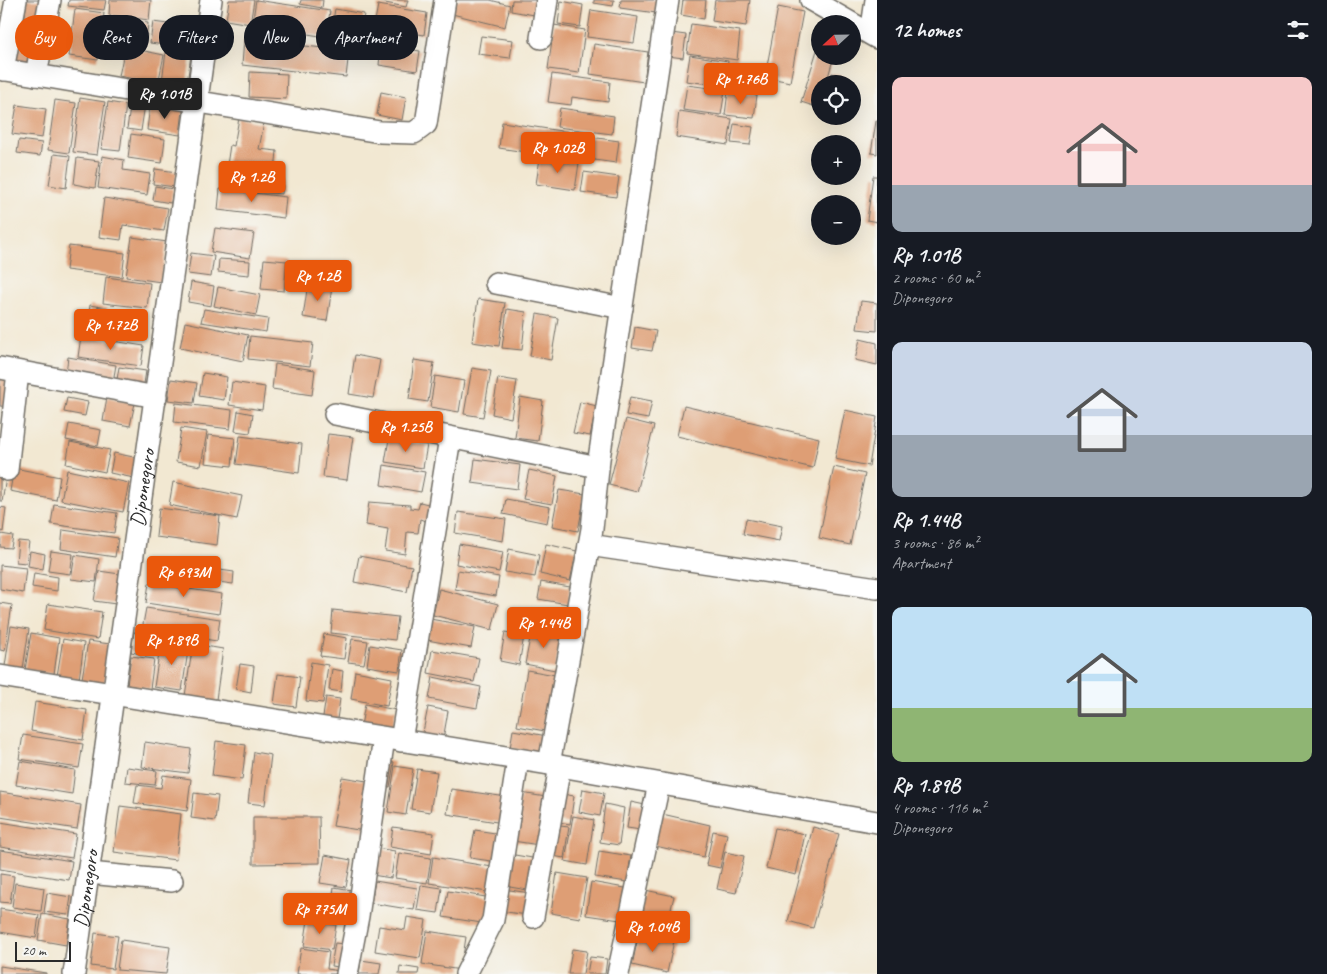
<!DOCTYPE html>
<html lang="en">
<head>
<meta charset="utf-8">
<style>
  body { margin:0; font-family:Caveat,sans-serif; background:#20242c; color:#f1f3f6; height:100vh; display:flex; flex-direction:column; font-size:19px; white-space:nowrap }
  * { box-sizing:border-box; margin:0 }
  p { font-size:16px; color:#9ea1a6 }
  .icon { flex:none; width:28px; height:28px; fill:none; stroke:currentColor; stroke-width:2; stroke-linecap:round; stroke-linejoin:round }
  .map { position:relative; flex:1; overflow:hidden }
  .drawer { display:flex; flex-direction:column; background:#171b24; width:450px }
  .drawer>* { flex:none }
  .top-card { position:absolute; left:15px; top:15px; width:475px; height:45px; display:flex; gap:10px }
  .needle { width:32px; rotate:248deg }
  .buttons { position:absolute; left:811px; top:15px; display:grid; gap:10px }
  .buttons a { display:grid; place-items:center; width:50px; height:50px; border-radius:50%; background:#171b24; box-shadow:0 5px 20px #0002; font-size:25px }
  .scale { position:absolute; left:15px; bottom:12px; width:56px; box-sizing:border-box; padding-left:5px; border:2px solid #2b2b2b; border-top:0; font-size:14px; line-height:18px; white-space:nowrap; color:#2b2b2b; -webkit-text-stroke:4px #f6f6f2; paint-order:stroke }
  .price { position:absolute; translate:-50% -42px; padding:0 11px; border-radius:5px; background:#ea580c; color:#fff; font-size:16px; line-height:32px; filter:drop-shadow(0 1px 2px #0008) }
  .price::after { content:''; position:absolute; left:50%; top:30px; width:15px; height:11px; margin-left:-8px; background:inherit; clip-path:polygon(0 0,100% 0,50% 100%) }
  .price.active { background:#222; color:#fff }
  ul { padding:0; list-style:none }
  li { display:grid; align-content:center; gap:10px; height:265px; padding:0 15px }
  li span { display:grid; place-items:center; height:155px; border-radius:10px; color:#555 }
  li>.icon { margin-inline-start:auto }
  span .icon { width:90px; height:90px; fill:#fffc; stroke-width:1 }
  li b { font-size:21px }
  h2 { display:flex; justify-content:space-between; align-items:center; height:60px; padding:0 15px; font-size:21px }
  .tag { padding:0 18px; border-radius:22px; background:#171b24; box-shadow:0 5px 20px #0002; font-size:18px; line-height:45px }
  .tag.active { background:#ea580c; color:#fff }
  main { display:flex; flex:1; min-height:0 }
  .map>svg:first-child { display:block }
</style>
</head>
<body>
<main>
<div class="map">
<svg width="877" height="974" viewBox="0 0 877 974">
  <rect width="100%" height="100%" fill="#f6f6f2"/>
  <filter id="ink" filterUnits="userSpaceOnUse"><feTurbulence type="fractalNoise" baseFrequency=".02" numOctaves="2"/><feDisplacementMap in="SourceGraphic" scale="10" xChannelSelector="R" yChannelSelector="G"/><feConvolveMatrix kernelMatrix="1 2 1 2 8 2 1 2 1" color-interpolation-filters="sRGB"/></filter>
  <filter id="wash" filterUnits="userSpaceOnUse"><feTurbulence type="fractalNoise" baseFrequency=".0096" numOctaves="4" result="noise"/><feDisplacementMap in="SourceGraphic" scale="20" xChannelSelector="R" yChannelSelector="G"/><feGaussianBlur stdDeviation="1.12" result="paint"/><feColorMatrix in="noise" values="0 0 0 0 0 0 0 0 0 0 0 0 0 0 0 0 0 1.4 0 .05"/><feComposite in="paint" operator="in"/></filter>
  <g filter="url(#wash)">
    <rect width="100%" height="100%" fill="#f2e8d2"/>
    <g id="blocks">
      <path fill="#de9e74" d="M27,0H46L40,44L21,41Z
        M69,0H106L104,10L68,6Z
        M110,0H151L149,20L109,15Z
        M229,0H254L250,24L226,20Z
        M256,0L330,11L326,37L252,25Z
        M301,0H323L322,8L300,4Z
        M381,0H408L406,7L380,2Z
        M451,0H490L510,5L505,27L448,13Z
        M512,0H542L540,16L511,11Z
        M594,0H614L613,6L594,3Z
        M621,0H657L656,13L620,8Z
        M683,0H706L704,19L681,15Z
        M715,0H750L746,26L712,21Z
        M561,1L583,5L580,27L558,24Z
        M378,5L427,13L424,35L374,26Z
        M778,7L803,12L790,82L765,77Z
        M75,9L104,13L98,60L69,56Z
        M335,9L364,14L359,43L330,38Z
        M591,10L638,17L634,43L587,37Z
        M109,17L148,23L146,44L106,39Z
        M153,22L190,27L187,48L150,43Z
        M691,24L740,31L737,60L687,53Z
        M554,25L585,30L579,73L548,69Z
        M671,33L686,35L683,58L668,56Z
        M481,36L513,40L510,58L478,54Z
        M244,39L349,51L346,77L242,65Z
        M11,44L39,48L37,65L9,61Z
        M594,44L648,52L644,82L590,74Z
        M381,45L420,51L417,71L379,65Z
        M125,47L164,55L158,84L119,76Z
        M818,47L820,48V56H834L826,84H820V108L801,102Z
        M166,52L191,55L186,91L161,88Z
        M690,55L728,61L725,86L686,81Z
        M250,72L287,74L286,99L249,97Z
        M832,73L848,78L846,84H829Z
        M552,74L610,82L608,102L572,97L571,105L548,102Z
        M687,85L725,90L721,115L683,110Z
        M728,91L757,95L754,118L725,115Z
        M381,92L406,97L402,120L377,115Z
        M80,98L105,102L97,155L73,152Z
        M55,100L76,103L69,153L48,150Z
        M131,101L145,104L141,131L127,129Z
        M108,102L126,105L120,151L101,149Z
        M17,105L46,109L42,138L12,134Z
        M150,105L183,110L180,135L147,130Z
        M560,108L614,116L612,134L557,127Z
        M679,111L732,119L728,145L676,137Z
        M239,118L264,123L259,149L277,151L275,171L227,165L230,145L234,146Z
        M876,121H877V154L871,153Z
        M502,122L568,132L565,158L499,148Z
        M734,124L753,127L750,145L731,143Z
        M131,134L165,139L162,163L128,158Z
        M576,135L619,141L616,163L573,157Z
        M19,140L42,143L40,156L17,153Z
        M54,154L70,156L66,188L49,185Z
        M102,156L124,160L123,170L150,174L147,195L98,188Z
        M77,158L99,161L95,188L74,184Z
        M540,158L579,163L575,190L536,184Z
        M155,169L177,172L175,187L153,184Z
        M230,171L283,176L282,194L228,189Z
        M584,172L619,177L616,197L581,192Z
        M873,176H877V222L867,220Z
        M155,186L173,189L171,203L153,200Z
        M220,189L286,197L284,218L218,210Z
        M104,198L168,208L164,231L123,225L121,240L99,237Z
        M215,228L254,233L250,258L211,252Z
        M132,237L167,242L161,282L126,277Z
        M69,246L125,253L122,277L66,270Z
        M191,253L214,256L211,277L188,274Z
        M219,259L250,261L249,275L218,272Z
        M264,259L287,261L284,291L261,289Z
        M106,277L150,283L147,308L103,303Z
        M191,282L214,286L211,306L188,302Z
        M308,283L332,287L327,321L303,317Z
        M218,287L260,295L256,315L214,306Z
        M478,299L505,303L499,346L472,342Z
        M861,301L877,303V331L857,329Z
        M90,305L107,308V312L132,316L128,336L87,329Z
        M204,309L268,319L266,332L201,322Z
        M507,309L526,312L522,350L502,348Z
        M537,314L558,318L551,360L530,356Z
        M185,322L248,335L243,361L180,348Z
        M635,327L656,331L652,351L632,348Z
        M81,336L144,346L141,366L78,357Z
        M250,336L313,343L310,366L248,359Z
        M860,339L877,343V365L855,360Z
        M355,355L380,360L373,398L349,394Z
        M68,357L116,365L113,382L66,374Z
        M414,360L434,363L428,402L409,399Z
        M275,364L315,370L312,395L272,389Z
        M119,367L146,371L143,390L116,386Z
        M472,368L491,371L483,417L464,414Z
        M203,373L227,377L224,400L199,396Z
        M0,374L16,376L11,407L0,406Z
        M435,376L464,381L459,412L430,407Z
        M498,378L517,381L511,418L492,414Z
        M171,379L197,383L194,403L168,400Z
        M232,382L265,387L262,410L229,405Z
        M107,397L135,403L130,426L103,421Z
        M520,397L543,401L538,441L515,438Z
        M630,397L652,401L648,419L626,415Z
        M67,398L88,402L85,416L64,412Z
        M580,402L597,406L590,436L573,433Z
        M176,403L232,410L230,429L174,422Z
        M684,406L819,438L813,468L677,436Z
        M845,410L877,417L869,466L835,459Z
        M238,411L253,414L250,433L235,431Z
        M626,419L654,426L637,492L609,485Z
        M69,424L101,430L98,446L66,440Z
        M181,428L207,432L201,466L176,462Z
        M328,434L353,437L347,480L323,477Z
        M208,435L235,438L232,466L205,463Z
        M240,436L302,444L299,473L236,464Z
        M389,439L427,445L423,468L385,462Z
        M70,442L110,450L105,472L66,464Z
        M114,453L138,458L134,478L110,473Z
        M475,459L520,465L517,489L472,483Z
        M384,465L425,472L421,492L381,485Z
        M834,467L865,474L850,545L819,538Z
        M14,468L60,477L56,500L10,491Z
        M67,470L129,483L123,512L61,500Z
        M529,470L557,476L552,504L523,499Z
        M0,477L6,478L2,501H0Z
        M173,482L242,496L237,519L169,505Z
        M559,490L585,494L578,531L552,526Z
        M506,499L550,507L547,523L503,514Z
        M369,502L410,505V508L418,509L420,502L432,505L428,522L420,519L418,533L407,532L405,554L385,551L388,529L366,525Z
        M54,504L117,513L114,533L51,524Z
        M0,507L6,508L3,532L0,531Z
        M159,508L220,516L217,545L156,537Z
        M458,512L506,519L503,541L455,533Z
        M746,519L782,526L779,541L743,534Z
        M63,530L118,538L115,557L61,549Z
        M1,534L13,536L11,548L0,547Z
        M18,541L29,542L26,563L16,562Z
        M459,544L503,552L499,572L456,564Z
        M546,544L577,551L570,581L540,574Z
        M509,549L539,555L535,577L505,572Z
        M30,551L45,554L43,569L28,566Z
        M51,551L73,554L70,574L48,571Z
        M75,555L99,559L96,582L71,579Z
        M359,556L412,566L407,592L354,582Z
        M0,565L26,568L23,593L0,589Z
        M213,569L234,572L233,584L211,581Z
        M458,570L499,577L496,596L455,589Z
        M99,571L120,574L116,604L94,601Z
        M34,573L58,577L57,591L32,587Z
        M541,582L570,587L568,604L538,599Z
        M149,583L222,594L219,614L146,603Z
        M439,589L498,604L492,630L433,615Z
        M0,603L12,605L5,651L0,650Z
        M48,604L102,612L98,639L44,630Z
        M146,608L220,619L217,641L142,630Z
        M333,610L398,617L395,640L331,633Z
        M430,619L475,627L471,648L427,640Z
        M11,626L29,629L23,669L5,666Z
        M532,628L562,633L555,670L525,664Z
        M134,632L149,635L146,655L131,652Z
        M505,632L524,636L519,665L500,661Z
        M31,633L59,638L54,674L25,670Z
        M324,634L347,638L344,659L320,656Z
        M63,639L84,643L79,680L57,676Z
        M352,639L368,641L364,664L348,662Z
        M161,640L189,644L182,691L154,687Z
        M88,641L110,644L104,688L81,685Z
        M193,644L223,649L215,707L184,702Z
        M370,645L402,650L399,671L367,666Z
        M432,650L479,658L474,682L428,673Z
        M131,656L154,659L150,689L127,685Z
        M311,662L328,665L323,703L306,701Z
        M240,664L254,666L251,692L236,689Z
        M332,669L343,671L341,692L329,690Z
        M527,670L555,675L545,731L517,726Z
        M355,671L392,678L387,706L351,699Z
        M278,674L300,677L296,707L274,704Z
        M433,677L481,687L477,708L429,699Z
        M326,697L340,699L336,726L322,723Z
        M35,702L87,710L83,740L31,731Z
        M365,704L396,710L391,736L360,731Z
        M428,707L448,711L443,740L422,737Z
        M513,730L547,736L544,754L510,748Z
        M23,735L83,744L79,768L19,759Z
        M216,741L246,745L242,780L212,776Z
        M145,742L191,749L188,773L142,767Z
        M254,752L271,755L265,805L248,803Z
        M383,760L394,762L390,787L379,785Z
        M20,761L75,770L72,794L16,785Z
        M395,766L413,769L406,815L388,812Z
        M127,767L157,771L155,785L125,782Z
        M417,769L437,772L430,812L411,809Z
        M163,775L191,779L187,811L134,803L137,785L161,788Z
        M342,777L373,782L365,831L333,826Z
        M451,789L507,797L503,823L447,814Z
        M583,789L604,793L600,816L579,812Z
        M0,792L81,805L77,829L0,817Z
        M194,793L218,796L215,821L191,818Z
        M521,793L546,797L539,845L513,841Z
        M557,793L574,796L570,824L553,821Z
        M631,802L645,805L641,830L627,828Z
        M605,804L624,808L619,845L600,842Z
        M120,806L181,814L176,860L114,852Z
        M658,813L710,825L704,857L651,845Z
        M573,816L594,820L587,865L565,861Z
        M253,817H319L320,863L253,864Z
        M0,822L76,834L72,858L0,847Z
        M551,825L569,827L564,858L547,855Z
        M393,827L434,833L431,854L390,847Z
        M813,827L839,834L813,928L788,921Z
        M775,828L805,834L796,875L766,868Z
        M475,830L502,834L498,862L470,858Z
        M713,831L727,834L720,868L706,865Z
        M376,848L395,851L391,878L372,875Z
        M0,850L72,861L69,880L0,869Z
        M599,851L631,856L627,882L595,877Z
        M725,852L744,856L736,893L717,889Z
        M399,853L431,858L427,883L395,878Z
        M509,854L538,859L533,891L504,886Z
        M325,855L351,860L346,887L320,883Z
        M433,857L498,868L494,893L429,883Z
        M557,873L587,878L580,918L551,913Z
        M0,874L14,876L10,903L0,902Z
        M375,881L417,888L414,910L371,903Z
        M591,882L625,888L620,920L586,915Z
        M15,883L44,888L41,911L12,907Z
        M421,885L442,888L438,913L417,910Z
        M334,887L358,891L354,919L330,915Z
        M503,889L530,893L527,915L500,911Z
        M645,890L674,896L668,922L639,916Z
        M448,891L492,898L488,924L443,917Z
        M47,893L71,897L68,915L44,912Z
        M0,909L39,915L36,938L0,932Z
        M42,914L70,919L66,945L38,940Z
        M407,917L426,920L420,958L375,951L379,926L405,930Z
        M308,920L336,925L332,950L304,946Z
        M427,931L466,937L461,970L422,964Z
        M95,933L118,936L113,969L91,966Z
        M639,933L674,941L667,973L632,965Z
        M121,940L170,947L166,974L117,970Z
        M335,943L350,945L346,968L331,966Z
        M301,948L329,952L327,969L345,972V974H297Z
        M572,949L587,951L583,974H568Z
        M590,957L607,959L605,974H587Z
        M361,960L381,963L379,974H359Z
        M0,966L46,973V974H0Z
        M400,966L419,969L418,974H399Z"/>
    </g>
  </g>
  <g filter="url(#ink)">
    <use href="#blocks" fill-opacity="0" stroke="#716d65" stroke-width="1"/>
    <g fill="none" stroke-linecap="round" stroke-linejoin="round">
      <g stroke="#716d65" stroke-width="24">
        <g id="minor">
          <path d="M811,0L877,38"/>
          <path d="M871,34L876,0"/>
          <path d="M541,38L547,0"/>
          <path d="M0,69L380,132L414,133L426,124L445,0"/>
          <path d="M3,70L16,0"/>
          <path d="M36,75L50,0"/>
          <path d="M496,283L622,308"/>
          <path d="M0,368L156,397"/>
          <path d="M335,414L598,467"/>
          <path d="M7,470L18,372"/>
          <path d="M589,545L877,588"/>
          <path d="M0,676L549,764L877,822"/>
          <path d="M401,741L450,438"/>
          <path d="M549,764L592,529L599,459L668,0"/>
          <path d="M89,873L172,881"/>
          <path d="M533,917L560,766"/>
          <path id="s1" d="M74,974L211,0"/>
          <path d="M347,974L358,916L384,738"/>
          <path d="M466,974L493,920L518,760"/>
          <path d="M618,974L659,784"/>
        </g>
      </g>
      <use href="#minor" stroke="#fff" stroke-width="21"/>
    </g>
  </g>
  <g text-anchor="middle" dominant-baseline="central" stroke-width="4" stroke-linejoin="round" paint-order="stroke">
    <g font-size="21" fill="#2b2b2b" stroke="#f6f6f2">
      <text stroke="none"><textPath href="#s1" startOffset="491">Diponegoro</textPath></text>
      <text stroke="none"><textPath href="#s1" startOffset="86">Diponegoro</textPath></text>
    </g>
  </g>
</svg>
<div class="buttons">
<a><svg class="needle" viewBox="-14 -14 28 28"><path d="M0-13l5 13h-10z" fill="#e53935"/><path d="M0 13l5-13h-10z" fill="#9ea1a6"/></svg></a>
<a><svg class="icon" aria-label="locate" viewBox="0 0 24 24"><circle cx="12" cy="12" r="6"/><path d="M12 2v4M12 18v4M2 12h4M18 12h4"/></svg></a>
<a>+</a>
<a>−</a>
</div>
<div class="scale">20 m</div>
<b class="price" style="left:741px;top:105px">Rp 1.76B</b>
<b class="price active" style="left:165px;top:120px">Rp 1.01B</b>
<b class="price" style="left:558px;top:174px">Rp 1.02B</b>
<b class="price" style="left:252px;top:203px">Rp 1.2B</b>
<b class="price" style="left:318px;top:302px">Rp 1.2B</b>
<b class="price" style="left:111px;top:351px">Rp 1.72B</b>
<b class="price" style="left:406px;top:453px">Rp 1.25B</b>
<b class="price" style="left:184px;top:598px">Rp 693M</b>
<b class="price" style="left:544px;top:649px">Rp 1.44B</b>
<b class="price" style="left:172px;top:666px">Rp 1.89B</b>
<b class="price" style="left:320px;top:935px">Rp 775M</b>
<b class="price" style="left:653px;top:953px">Rp 1.04B</b>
<div class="top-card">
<a class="tag active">Buy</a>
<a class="tag">Rent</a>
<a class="tag">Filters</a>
<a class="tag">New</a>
<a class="tag">Apartment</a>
</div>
</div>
<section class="drawer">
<h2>12 homes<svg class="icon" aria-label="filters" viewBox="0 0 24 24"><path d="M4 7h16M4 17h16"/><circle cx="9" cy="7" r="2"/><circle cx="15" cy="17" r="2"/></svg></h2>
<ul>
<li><span style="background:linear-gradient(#f6c9c9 70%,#9aa5b1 0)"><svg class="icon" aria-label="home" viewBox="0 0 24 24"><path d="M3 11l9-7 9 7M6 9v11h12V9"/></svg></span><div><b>Rp 1.01B</b><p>2 rooms · 60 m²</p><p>Diponegoro</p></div></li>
<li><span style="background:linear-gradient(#c9d6e8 60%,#9aa5b1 0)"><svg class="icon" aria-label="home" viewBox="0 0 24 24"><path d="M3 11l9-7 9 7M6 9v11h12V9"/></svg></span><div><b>Rp 1.44B</b><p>3 rooms · 86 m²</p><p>Apartment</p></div></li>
<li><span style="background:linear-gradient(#bfe0f5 65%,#8fb573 0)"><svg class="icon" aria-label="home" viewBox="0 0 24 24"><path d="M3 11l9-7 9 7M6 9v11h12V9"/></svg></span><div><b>Rp 1.89B</b><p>4 rooms · 116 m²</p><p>Diponegoro</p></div></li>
</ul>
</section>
</main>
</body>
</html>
